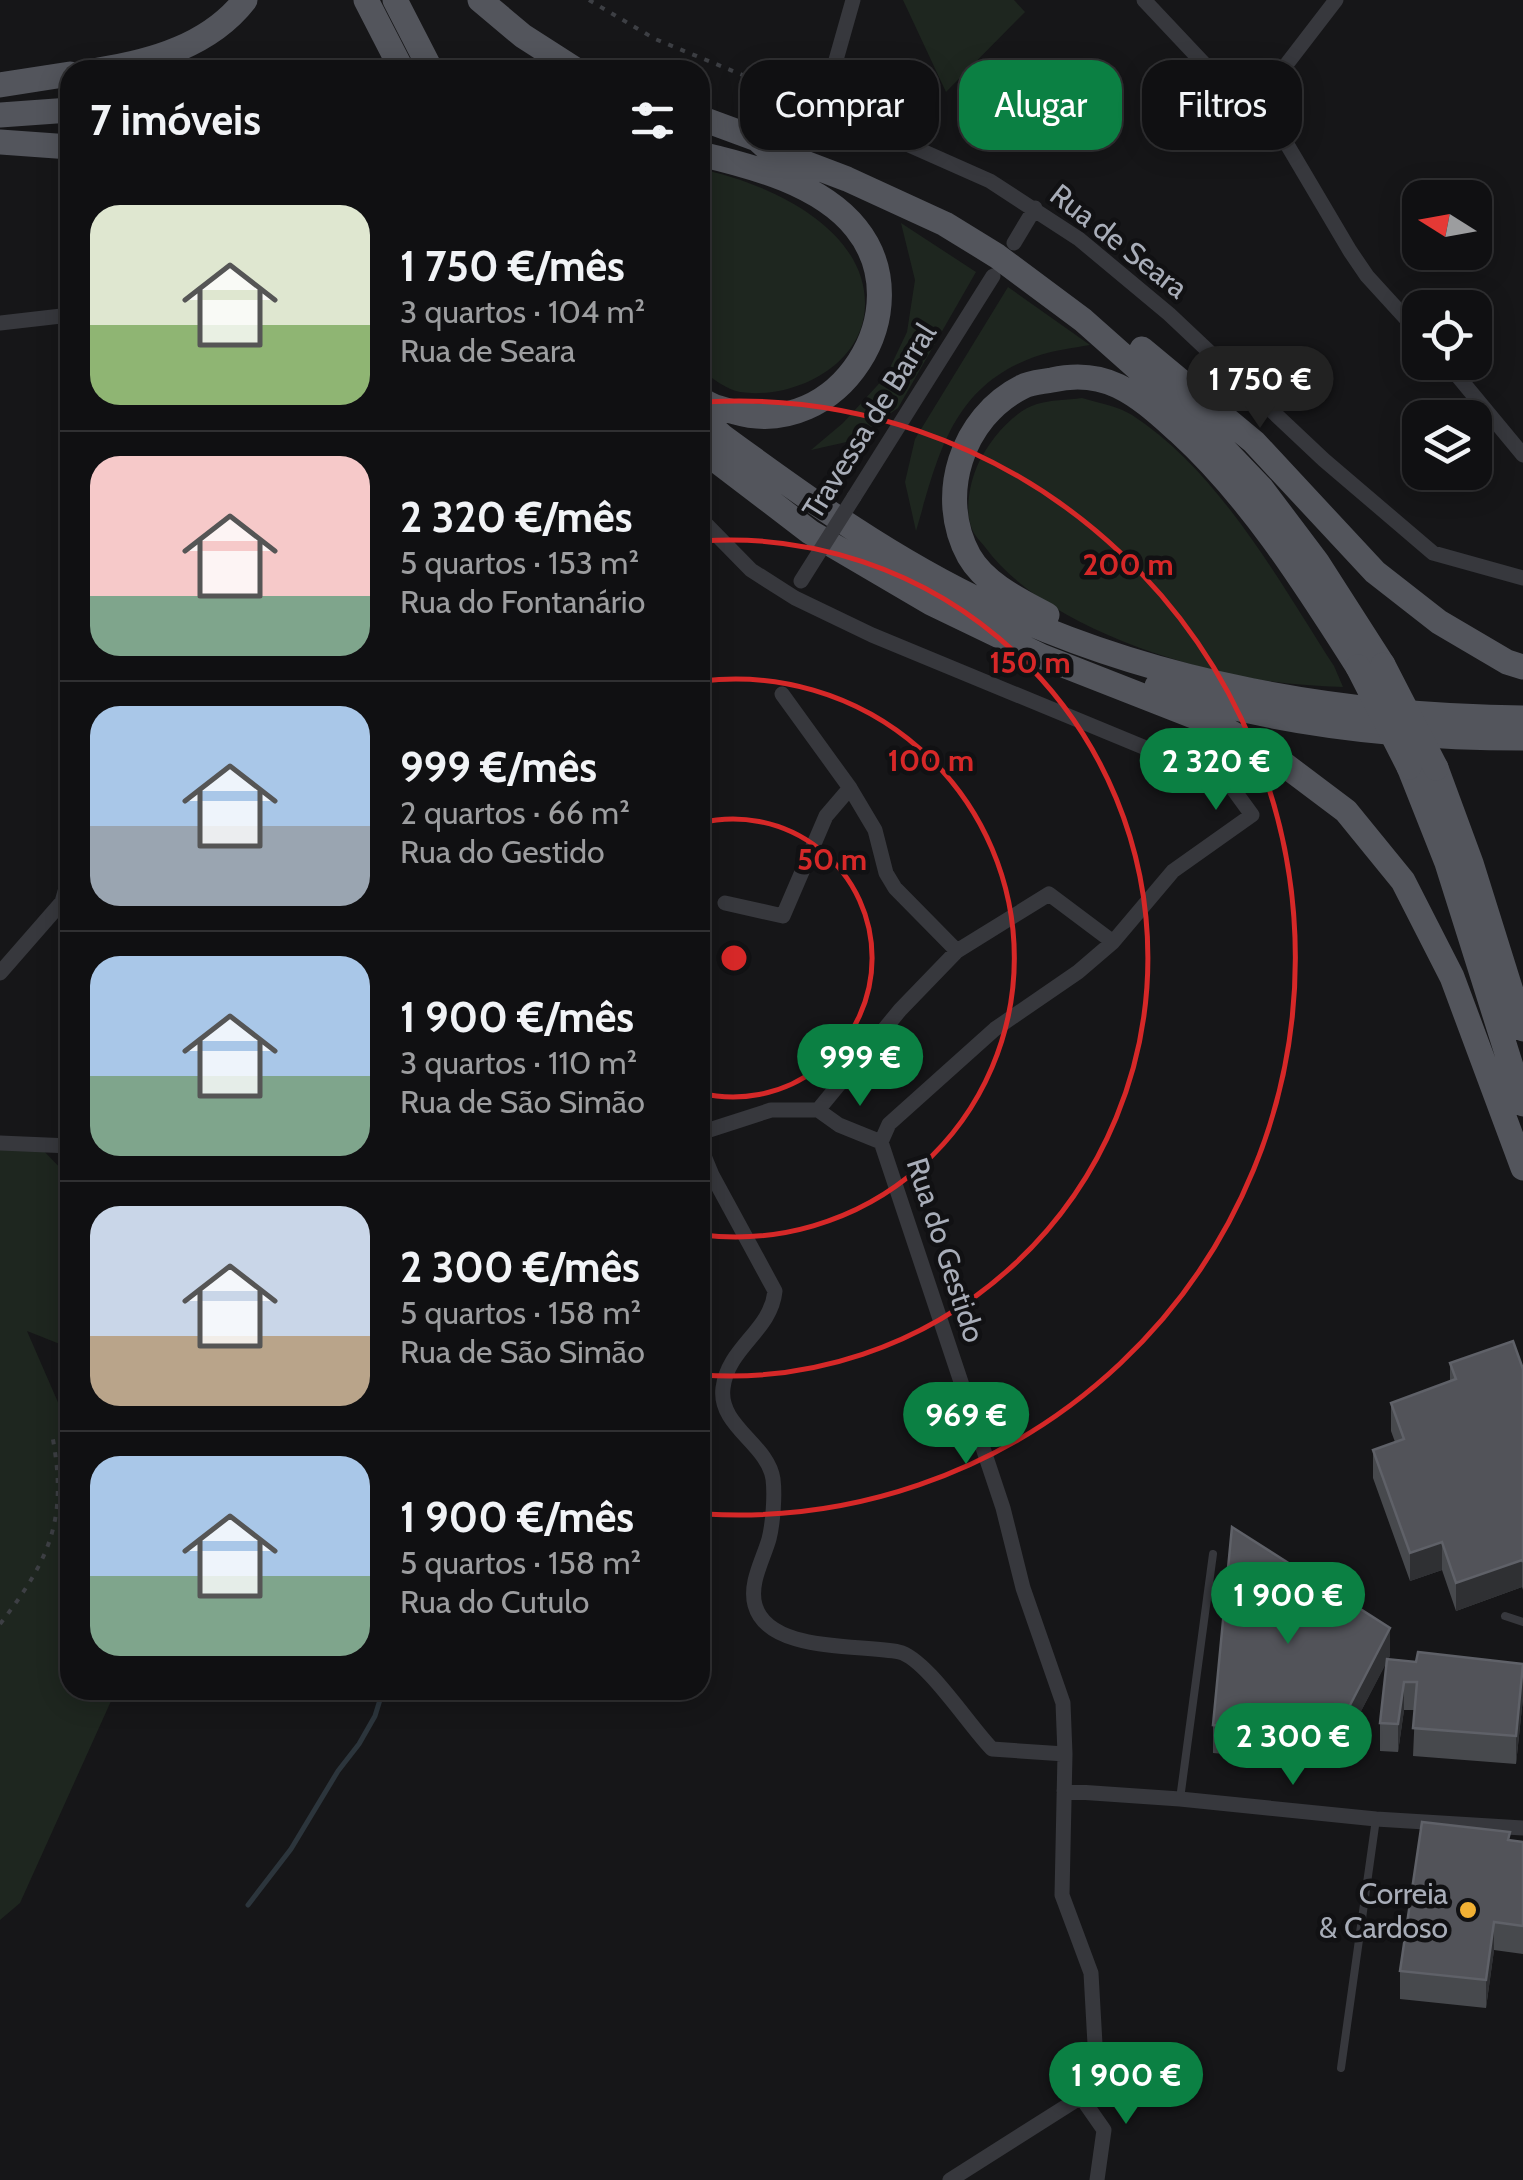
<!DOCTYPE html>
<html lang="pt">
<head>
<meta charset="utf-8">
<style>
  body { margin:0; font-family:Cabin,sans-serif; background:#19191b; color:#f1f3f6; height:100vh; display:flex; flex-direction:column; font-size:38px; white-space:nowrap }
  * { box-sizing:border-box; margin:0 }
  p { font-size:32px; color:#9c9d9f }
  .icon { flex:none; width:55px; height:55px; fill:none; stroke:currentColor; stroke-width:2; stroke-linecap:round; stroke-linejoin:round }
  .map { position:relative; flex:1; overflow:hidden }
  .details { position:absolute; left:60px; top:60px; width:650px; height:1640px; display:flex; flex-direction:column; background:#101012; border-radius:30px; box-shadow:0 5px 25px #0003,0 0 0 2px #303032 }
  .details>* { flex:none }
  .banner { position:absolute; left:740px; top:60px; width:632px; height:90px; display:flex; gap:20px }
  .needle { width:65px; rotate:281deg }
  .controls { position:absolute; left:1402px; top:180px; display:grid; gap:20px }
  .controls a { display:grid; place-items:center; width:90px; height:90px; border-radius:20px; background:#101012; box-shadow:0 5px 25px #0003,0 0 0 2px #303032; font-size:50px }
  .price { position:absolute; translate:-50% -85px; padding:0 22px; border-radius:35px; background:#0b8043; color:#fff; font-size:32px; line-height:65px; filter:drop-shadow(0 2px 5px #0008) }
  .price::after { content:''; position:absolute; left:50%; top:60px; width:30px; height:22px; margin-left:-15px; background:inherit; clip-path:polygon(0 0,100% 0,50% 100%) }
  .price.selected { background:#222; color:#fff }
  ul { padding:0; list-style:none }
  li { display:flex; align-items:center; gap:30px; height:250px; padding:0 30px }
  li+li { border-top:2px solid #303032 }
  li span { display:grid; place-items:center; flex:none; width:280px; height:200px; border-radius:30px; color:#555 }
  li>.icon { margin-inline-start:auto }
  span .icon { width:120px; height:120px; fill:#fffc; stroke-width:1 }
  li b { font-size:42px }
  h2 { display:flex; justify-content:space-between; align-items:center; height:120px; padding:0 30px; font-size:42px }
  .tag { padding:0 35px; border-radius:30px; background:#101012; box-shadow:0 5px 25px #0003,0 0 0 2px #303032; font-size:35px; line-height:90px }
  .tag.selected { background:#0b8043; color:#fff }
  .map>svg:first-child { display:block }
</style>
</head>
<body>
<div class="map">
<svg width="1523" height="2180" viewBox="0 0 1523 2180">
  <rect width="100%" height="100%" fill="#161618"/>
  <path fill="#1e261f" d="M903,0H1014L1025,12L946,92Z
    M700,169C765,182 867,227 865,306C863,366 793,400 740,392C727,390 711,377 700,370Z
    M901,223L976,272L898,408L851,441L811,450L843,423L886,376L907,332L915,280Z
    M1008,287L1090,345C1073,348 1054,350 1037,356C952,386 939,453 916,531L905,482L915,439Z
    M1082,398C1098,403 1118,406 1132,415C1219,471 1279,581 1334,666L1343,687C1308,686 1273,683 1238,676C1155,658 1037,618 985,547C981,542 974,535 972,529C964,509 970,481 979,462C990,440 1013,411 1037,404C1050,400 1067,400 1082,398Z
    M38,1145L70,1178V1348L27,1331L70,1430V1690H116L20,1903L0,1920V1149Z"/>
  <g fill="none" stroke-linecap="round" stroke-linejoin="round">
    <path stroke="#2c353c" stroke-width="5" d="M248,1905L291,1849L338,1771L359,1744L375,1716L383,1690"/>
    <path stroke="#3d3f44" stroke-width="4" stroke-dasharray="5 8" stroke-linecap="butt" d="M589,0L655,39L767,85L792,100L818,107L828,105
      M0,1624C51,1558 68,1518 52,1434"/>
    <path stroke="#37383d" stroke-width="8" d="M1505,1616L1523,1622
      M1180,1799L1213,1554
      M1341,2068L1376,1819"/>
    <path stroke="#37383d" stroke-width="15" d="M853,0L834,67L837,94L850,115L884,134L990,181L1079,239L1169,314L1324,460L1433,553L1523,578
      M1144,0L1240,102L1257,109L1275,124L1350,251L1367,276L1420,334
      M1240,102L1276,78L1336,0
      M1014,243L1035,208
      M0,323L70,315
      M1446,362L1523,455
      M854,497L993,276
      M700,518L751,570L795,598L872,635L1228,782L1252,815L1173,871L1113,942L1078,972L995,1029L889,1124L881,1142
      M782,694L850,788L875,830L886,873L895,888L957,951
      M725,903L783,916L826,816L850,788
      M0,973L62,902L70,874
      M818,1110L900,1010L957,951L1049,894L1113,942
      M700,1133L771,1110H818L839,1125L881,1142L1003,1508L1023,1588L1063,1703L1065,1754L1062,1895L1091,1973L1096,2062L1081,2097L950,2180
      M0,1143L70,1146
      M700,1146L712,1175L775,1291C771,1331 728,1347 723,1388C718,1426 768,1444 773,1479C775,1495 773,1523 769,1539C763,1560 749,1583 755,1605C768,1653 859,1644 899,1652C926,1658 970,1727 992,1749L1065,1754
      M1064,1791L1180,1799L1376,1819L1523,1828
      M1081,2097L1104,2130L1097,2180"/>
    <path stroke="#53555c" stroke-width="25" d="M366,0L402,70
      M395,0L431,70
      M480,0L523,36L576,70
      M98,70C152,62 210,45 245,0
      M0,85L70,74
      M0,115L70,110
      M700,118L757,139L768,149L847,179L945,224L997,256L1083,320L1199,423L1262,489L1317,562L1383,665
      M0,142L70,147
      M700,154C752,166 821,184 856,228C922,310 838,442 735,412C722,409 710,407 700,398
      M1142,349L1254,442L1375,572L1439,622L1507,662L1523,667
      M700,416L722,436C808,499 894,561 991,606C1156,684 1342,716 1523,718
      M700,448L810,532L931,603L1043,657L1219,726L1273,756L1346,811L1403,881L1452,977L1523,1168
      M1047,615C1019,600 985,584 969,556C936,496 962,417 1022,387C1031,382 1042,382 1052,380C1074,375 1097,376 1118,386C1141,397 1160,415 1179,432C1252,499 1305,584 1358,667
      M1157,686C1274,725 1400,738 1523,738
      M1409,767L1447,863L1523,1104
      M1436,768L1471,863L1523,1029"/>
    <path stroke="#37383d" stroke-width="15" d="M801,581L854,497"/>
    <path stroke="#53555c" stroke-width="25" d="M1383,665L1436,768
      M1358,667L1409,767"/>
  </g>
  <path fill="#47494d" d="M1450,1363L1523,1369V1590L1522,1587L1456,1611L1442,1570L1410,1581L1373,1478V1450L1395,1442L1391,1431V1403L1450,1381Z
    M1390,1656L1388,1659L1416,1662L1523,1664V1698L1516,1764L1413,1756L1415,1710H1404L1398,1752L1380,1751V1723L1387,1661L1334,1763L1213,1753V1725Z
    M1510,1841L1523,1842V1954L1494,1950L1486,2008L1400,1999V1971Z"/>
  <path fill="#2f3033" d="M1442,1542V1570L1410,1581V1553Z
    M1522,1560V1587L1456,1611V1583Z
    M1390,1628V1656L1334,1763V1736Z
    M1523,1670V1698L1516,1764V1736Z
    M1404,1682V1710L1398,1752V1724Z
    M1494,1922V1950L1486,2008V1980Z"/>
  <path fill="#525359" stroke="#5f6168" stroke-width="2.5" d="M1513,1341L1523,1369V1562L1522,1560L1456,1583L1442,1542L1410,1553L1373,1450L1404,1439L1391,1403L1456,1379L1450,1363Z
    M1232,1527L1390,1628L1334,1736L1213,1725Z
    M1418,1652L1523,1664L1516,1736L1413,1728L1417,1682H1404L1398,1724L1380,1723L1387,1659L1416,1662Z
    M1422,1822L1510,1832L1508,1840L1523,1842V1926L1494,1922L1486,1980L1400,1971Z"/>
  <g fill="none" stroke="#d62828" stroke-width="5">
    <path d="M700 823A139 139 0 1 1 700 1093"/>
    <path d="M702 681A279 279 0 1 1 702 1235"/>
    <path d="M701 541A418 418 0 1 1 701 1375"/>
    <path d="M705 402A557 557 0 1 1 705 1514"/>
  </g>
  <circle fill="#f2b134" stroke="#111113" stroke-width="4" cx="1468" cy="1910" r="10"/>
  <g text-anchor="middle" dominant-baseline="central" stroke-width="9" stroke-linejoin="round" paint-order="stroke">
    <g font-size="30" fill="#a8adb8" stroke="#111113">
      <text transform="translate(1119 241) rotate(38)">Rua de Seara</text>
      <text transform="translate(869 421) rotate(-58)">Travessa de Barral</text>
      <text transform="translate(946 1250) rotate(72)">Rua do Gestido</text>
    </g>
    <g font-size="30" fill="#a8adb8" stroke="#111113" text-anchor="end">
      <text x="1448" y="1893">Correia<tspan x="1448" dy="34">&amp; Cardoso</tspan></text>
    </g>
  </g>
  <circle cx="734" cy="958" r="15" fill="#d62828" stroke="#111113" stroke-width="5"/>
  <g font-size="30" text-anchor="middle" font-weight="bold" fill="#d62828" stroke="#111113" stroke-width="9" stroke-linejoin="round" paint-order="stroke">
    <text x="1128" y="575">200 m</text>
    <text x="1030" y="673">150 m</text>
    <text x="931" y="771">100 m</text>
    <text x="832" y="870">50 m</text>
  </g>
</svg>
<div class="controls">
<a><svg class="needle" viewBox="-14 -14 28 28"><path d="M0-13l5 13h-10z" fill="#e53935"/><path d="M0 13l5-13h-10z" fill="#9c9d9f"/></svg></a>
<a><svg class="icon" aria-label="locate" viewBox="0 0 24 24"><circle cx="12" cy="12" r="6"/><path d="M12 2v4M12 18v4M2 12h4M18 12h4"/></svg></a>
<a><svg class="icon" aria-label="layers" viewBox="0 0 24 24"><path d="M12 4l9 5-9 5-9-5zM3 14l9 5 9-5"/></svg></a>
</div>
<b class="price selected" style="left:1260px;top:431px">1 750 €</b>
<b class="price" style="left:1216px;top:813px">2 320 €</b>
<b class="price" style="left:860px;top:1109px">999 €</b>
<b class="price" style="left:966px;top:1467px">969 €</b>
<b class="price" style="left:1288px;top:1647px">1 900 €</b>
<b class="price" style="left:1293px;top:1788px">2 300 €</b>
<b class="price" style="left:1126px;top:2127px">1 900 €</b>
<div class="banner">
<a class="tag">Comprar</a>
<a class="tag selected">Alugar</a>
<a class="tag">Filtros</a>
</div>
<section class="details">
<h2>7 imóveis<svg class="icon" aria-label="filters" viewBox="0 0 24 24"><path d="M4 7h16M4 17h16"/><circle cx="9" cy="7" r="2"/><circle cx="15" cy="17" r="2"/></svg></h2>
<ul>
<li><span style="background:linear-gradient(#dfe7d0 60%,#8fb573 0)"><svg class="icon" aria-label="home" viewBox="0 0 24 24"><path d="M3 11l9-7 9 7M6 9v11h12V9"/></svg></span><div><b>1 750 €/mês</b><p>3 quartos · 104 m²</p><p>Rua de Seara</p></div></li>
<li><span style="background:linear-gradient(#f6c9c9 70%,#7fa58c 0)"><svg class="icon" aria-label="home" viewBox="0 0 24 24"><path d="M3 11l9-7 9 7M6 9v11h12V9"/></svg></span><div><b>2 320 €/mês</b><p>5 quartos · 153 m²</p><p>Rua do Fontanário</p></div></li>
<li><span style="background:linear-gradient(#a9c7e8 60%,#9aa5b1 0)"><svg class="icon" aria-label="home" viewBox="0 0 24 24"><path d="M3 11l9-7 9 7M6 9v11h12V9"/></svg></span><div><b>999 €/mês</b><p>2 quartos · 66 m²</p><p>Rua do Gestido</p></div></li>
<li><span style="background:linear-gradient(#a9c7e8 60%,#7fa58c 0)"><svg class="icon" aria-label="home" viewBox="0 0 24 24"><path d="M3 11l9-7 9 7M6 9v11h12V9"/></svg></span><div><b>1 900 €/mês</b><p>3 quartos · 110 m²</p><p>Rua de São Simão</p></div></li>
<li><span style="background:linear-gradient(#c9d6e8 65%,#b9a48a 0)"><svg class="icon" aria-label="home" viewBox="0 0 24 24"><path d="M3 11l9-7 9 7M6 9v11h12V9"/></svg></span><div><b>2 300 €/mês</b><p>5 quartos · 158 m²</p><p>Rua de São Simão</p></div></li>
<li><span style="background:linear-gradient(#a9c7e8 60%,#7fa58c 0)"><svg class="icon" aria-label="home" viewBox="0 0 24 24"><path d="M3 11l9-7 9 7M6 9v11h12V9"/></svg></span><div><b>1 900 €/mês</b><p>5 quartos · 158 m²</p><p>Rua do Cutulo</p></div></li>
</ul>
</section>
</div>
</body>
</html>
